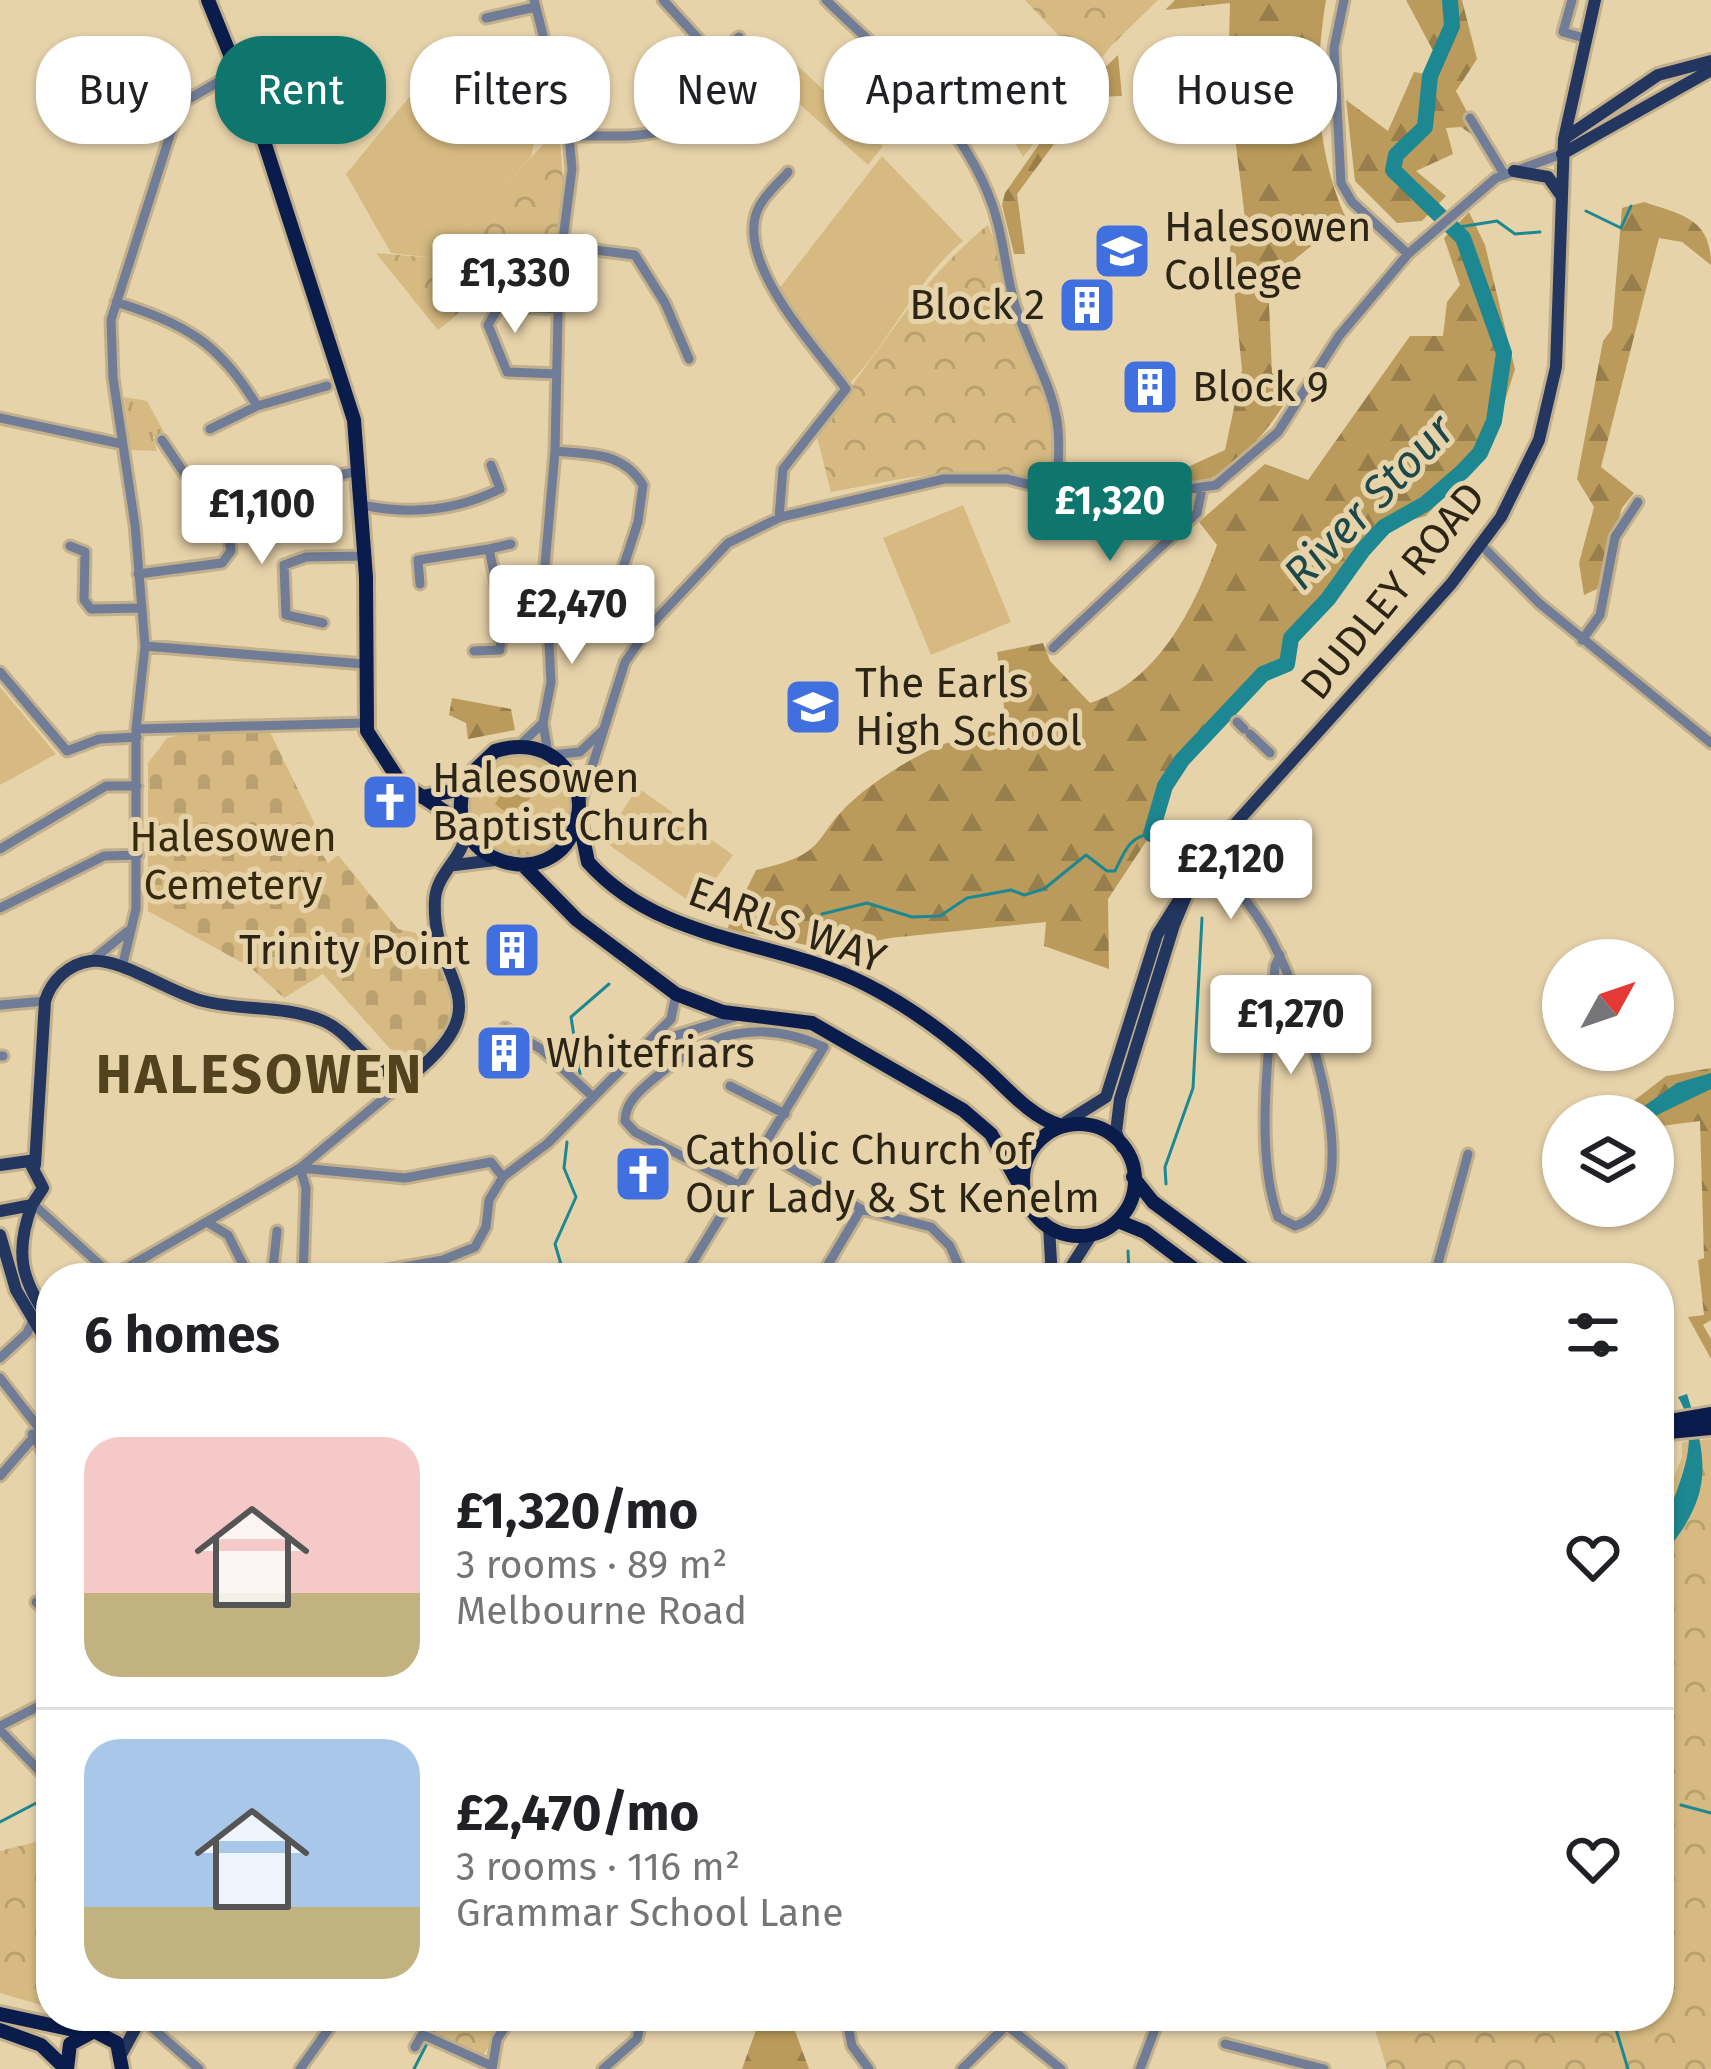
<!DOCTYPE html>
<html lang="en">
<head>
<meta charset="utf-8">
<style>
  body { margin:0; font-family:"Fira Sans",sans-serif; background:#f6f6f6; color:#202124; height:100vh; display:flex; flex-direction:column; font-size:45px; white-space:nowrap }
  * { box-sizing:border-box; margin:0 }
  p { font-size:39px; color:#757577 }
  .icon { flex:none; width:66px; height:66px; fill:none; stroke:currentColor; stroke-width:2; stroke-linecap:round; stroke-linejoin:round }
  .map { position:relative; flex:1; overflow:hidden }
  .sheet { position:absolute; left:36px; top:1263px; width:1638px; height:768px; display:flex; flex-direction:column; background:#fff; border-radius:48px; box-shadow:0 3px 9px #0004 }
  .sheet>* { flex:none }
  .top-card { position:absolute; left:36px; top:36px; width:1641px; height:108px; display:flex; gap:24px }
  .needle { width:78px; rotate:50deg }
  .tools { position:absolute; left:1542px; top:939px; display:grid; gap:24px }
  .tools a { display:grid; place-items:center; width:132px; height:132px; border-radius:50%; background:#fff; box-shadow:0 3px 9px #0004; font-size:60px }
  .price { position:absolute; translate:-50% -102px; padding:0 27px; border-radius:12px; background:#fff; color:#222; font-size:39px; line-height:78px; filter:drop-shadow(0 3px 6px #0008) }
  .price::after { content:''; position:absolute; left:50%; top:72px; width:36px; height:27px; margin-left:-18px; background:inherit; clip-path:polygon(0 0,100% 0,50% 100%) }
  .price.active { background:#0f766e; color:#fff }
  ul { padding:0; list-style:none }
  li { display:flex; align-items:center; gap:36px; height:300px; padding:0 48px }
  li+li { border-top:3px solid #e0e0e0 }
  li span { display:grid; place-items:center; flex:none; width:336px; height:240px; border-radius:36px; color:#555 }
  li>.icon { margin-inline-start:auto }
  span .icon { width:144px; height:144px; fill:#fffc; stroke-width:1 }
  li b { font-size:51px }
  h2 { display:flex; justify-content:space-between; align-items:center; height:144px; padding:0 48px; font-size:51px }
  .pill { padding:0 42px; border-radius:48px; background:#fff; box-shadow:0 3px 9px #0004; font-size:42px; line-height:108px }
  .pill.active { background:#0f766e; color:#fff }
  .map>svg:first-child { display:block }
</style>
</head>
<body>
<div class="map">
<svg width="1711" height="2069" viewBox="0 0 1711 2069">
  <defs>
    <pattern id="grass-tufts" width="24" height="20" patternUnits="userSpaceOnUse" patternTransform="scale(3)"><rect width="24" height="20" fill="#d6ba81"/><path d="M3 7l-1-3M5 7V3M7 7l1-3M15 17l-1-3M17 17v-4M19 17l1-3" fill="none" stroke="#b8a06f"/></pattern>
    <pattern id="forest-firs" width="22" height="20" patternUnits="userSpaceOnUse" patternTransform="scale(3)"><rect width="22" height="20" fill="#ba9b5b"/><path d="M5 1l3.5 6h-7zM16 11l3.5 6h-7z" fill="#977e4a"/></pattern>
    <pattern id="cemetery-stones" width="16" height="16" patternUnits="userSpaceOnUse" patternTransform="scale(3)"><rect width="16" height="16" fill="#d6ba81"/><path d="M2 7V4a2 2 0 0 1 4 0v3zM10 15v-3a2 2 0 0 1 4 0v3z" fill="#b8a06f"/></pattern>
    <pattern id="park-crowns" width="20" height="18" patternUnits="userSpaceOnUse" patternTransform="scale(3)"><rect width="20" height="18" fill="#d6ba81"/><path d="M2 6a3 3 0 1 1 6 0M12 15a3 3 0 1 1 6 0" fill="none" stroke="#b8a06f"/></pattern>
  </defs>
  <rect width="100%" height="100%" fill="#e7d3aa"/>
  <path fill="url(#grass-tufts)" d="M124,397L147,401L165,434L153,437L157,451L131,450Z
    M256,476L262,531L236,534L229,492Z
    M470 804a51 51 0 1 1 102 0a51 51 0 1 1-102 0Z"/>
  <path fill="url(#forest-firs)" d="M1175,0H1326C1314,73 1315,151 1346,218L1268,281L1272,373L1294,389C1260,444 1218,496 1146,492L1148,485L1225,450L1242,370L1230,247L1246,227L1228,79L1230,3L1165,10Z
    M1406,0H1462L1477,59L1456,91L1483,142L1461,127L1446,128L1453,154L1416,171L1446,196L1422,221L1397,223L1355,181L1346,100L1388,131L1414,72L1430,75L1437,58Z
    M1118,55L1122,96L1094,97V107L1071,108L1073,135L1054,144L1017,194L1025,254H1014L1002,205L1005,193L1067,104Z
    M1644,202C1683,215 1711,219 1711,265L1682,242L1659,238L1601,467L1634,493L1622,508L1597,589L1584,595L1579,563L1594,507L1577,479L1603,341L1612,329L1622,208Z
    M1469,212L1485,245L1515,369L1492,442L1426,516L1384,527L1291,637L1295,660L1264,680L1182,760L1165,786L1151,834L1108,899L1109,969L1044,946L1046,922L890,938L831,950L727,929L756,870C834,853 809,837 858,796C878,779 907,761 930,750C963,734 973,744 1005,715L997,652L1043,643L1050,661L1090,703C1159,681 1194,608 1217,545L1199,522L1265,464L1308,480L1410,336H1443L1447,302L1460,285L1444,238Z
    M452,698L511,709L515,730L468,739L466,723L449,715Z
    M535,775L544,778L545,786L521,806L505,812L495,804L504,790Z
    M1711,1068V1320L1703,1325L1711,1339V1359L1688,1317L1704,1315L1698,1260L1704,1258L1700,1121L1653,1127V1116H1614L1666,1076Z
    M761,2016H797L795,2031L809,2069H742Z"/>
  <path fill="url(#cemetery-stones)" d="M191,732H270L321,837L317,846L328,863L338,855L398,929L434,937C452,984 465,1039 411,1067L401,1061L323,974L284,998L250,967L148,911V763L167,738Z"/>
  <path fill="url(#park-crowns)" d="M1025,0H1158L1111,46L1023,157L991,101L1058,35Z
    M559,127L565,206L552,270L501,279L438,330L376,253L434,258L446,250Z
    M988,225C1000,251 1003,278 1011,306C1027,367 1064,410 1054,476L1039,483C969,459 902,480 831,492L816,433C873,363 917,281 988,225Z
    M1711,1439V2069H1387L1372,2020L1356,2016H1659V1515L1682,1457V1442Z
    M51,1838V2008L0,1993V1851Z
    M432,2016H504L482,2058L425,2031Z"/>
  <path fill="#d6ba81" d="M451,59L480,86L485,81L539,122L531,157L446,250L434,258L391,253L346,174L438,62Z
    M798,66L883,146L868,165L778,85Z
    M882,156L963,241C915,281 891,341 848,385L778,290Z
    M963,505L1011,622L931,655L883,538Z
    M0,687L56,754L0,785Z
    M638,788L733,855L696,906L602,840Z"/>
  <path fill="#1e8892" d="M1711,1073V1089L1653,1117L1630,1116L1677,1083Z
    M1687,1394C1711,1468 1711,1499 1659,1560C1659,1506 1711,1453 1678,1397Z"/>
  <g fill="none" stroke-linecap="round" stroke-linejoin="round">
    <path stroke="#1e8892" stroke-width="3" d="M1586,211L1621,228L1631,206
      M1453,228L1497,221L1515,234L1540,232
      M822,914L867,903L912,917L940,916L967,898L1011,890L1024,895L1044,889L1086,855L1107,871H1115C1124,853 1129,836 1151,834
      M580,1074L571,1017L609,984
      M1166,1184L1165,1167L1193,1088L1202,918
      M1128,1251L1129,1272L1135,1278
      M565,1278L555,1244L576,1197L564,1168L567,1142
      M1681,1805L1711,1813
      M0,1822L44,1799L51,1787
      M1612,2016L1628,2069
      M414,2069L441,2016"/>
    <path stroke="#1e8892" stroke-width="16" d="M1151,834L1165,786L1182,760L1263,674L1287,664L1291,638L1328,599L1363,550L1384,527L1425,504L1462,472L1480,453L1494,421L1504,353L1463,238L1393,170L1396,155L1425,127L1430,76L1452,26L1450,0"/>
    <g stroke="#c2b08c" stroke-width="15">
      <path id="minor" d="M534,0L569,136L572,169L559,270L555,451L545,565L551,682L543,723L548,753
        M826,0C889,61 962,119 992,204C1005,239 1005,277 1017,311C1046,392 1068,403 1055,494
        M1344,0L1334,48L1341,183L1352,202L1408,254
        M1572,0L1563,32L1584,38
        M486,18L535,7
        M715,57L739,37
        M1470,118L1504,174
        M569,136C639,135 704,148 715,57L663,0
        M563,246L635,255L665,303L689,359
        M116,302C185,324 219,342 257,406
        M557,374L507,372L488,325L499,306L558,309
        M0,418L122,444
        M210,429L257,406L327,386
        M555,451C591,455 622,451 643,485L638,522L614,595
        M260,490L360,471
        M362,505C410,515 456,511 500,489L491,465
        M779,518L783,469L846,389C817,349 734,262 758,209C764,195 779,183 788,172
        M1481,545L1539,603L1711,743
        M70,546L85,552L84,600L91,609L142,608
        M489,549L511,544
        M138,574L222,563L231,551L223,499L184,473L162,440
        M420,584L418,560L489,549L502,611L544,606
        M323,623L286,615L284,565L306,557L365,556
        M1582,640L1600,615L1615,537L1638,502
        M145,646L364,664
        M1053,648L1197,513L1202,489
        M474,651L500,650L502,611
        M0,672L67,751L99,739L137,737
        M1237,722L1244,729
        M136,729L365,723
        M1250,734L1270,753
        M519,746L543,723
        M550,755L580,752L602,731
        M580,805L625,662L651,625L728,543L781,517L944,479H1007L1099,502L1216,485L1278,432L1339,336L1408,254L1496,178L1562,154
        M0,849L106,786H137
        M1204,863C1236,881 1264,922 1279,955C1303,1004 1376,1202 1295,1226L1278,1217C1253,1147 1271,1040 1275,966L1280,955
        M0,908L104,856L138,855
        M91,961L128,931
        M122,967L136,909V729L145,646L135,525L113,378L111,320L180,104L239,70
        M0,1005L45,1001
        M505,1028L541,1049L591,1095
        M648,1044L735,1017
        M0,1056H3
        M730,1086L785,1114
        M763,1151L861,1209L931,1227L950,1246L964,1278
        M300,1168L405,1178L491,1162L503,1177
        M300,1168L306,1188L303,1277
        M742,1187L635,1132L625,1121C625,1101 642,1089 657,1076C709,1033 758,1017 824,1047
        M33,1204L108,1272L107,1278
        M210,1224L228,1235L248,1274L268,1278
        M116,1274L300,1168L411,1076
        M272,1278L277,1231
        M343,1278L443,1260L475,1247L486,1227L489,1200L503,1177L548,1143L671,1019L676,994
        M683,1278L824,1047
        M820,1278L861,1209
        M942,1278L959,1268
        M1434,1278L1468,1154
        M0,1358L27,1333L33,1320
        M0,1378L38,1427
        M32,1434L51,1465
        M0,1476L51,1417
        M36,1602L51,1616
        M0,1726L45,1703L51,1692
        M0,1730L51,1783
        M846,2016L852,2046L869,2069
        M995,2016L1061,2069
        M141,2018L199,2069
        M1225,2044L1324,2069
        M415,2047L422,2035L428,2037L492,2066
        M300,2069L338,2016
        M492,2069L497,2039L512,2016
        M603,2069L637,2039L642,2016
        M962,2069L1006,2026
        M1140,2069L1155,2029L1150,2016"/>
    </g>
    <g stroke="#c2b08c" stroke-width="18">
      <path id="major" d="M1565,138L1658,75L1711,61
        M1562,154L1711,70
        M1514,171L1548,177L1560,194
        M455,865L495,860
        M1066,1122L1106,1097L1157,935L1186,889
        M1122,1147L1116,1132L1120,1099L1174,925L1191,884L1218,843L1451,584L1501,517L1539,440L1556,367L1564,139L1595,0
        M0,1165L29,1161L43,1188L32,1205L0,1211
        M35,1165L45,1001C51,981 68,964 91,961C122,958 170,993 203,1001C242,1011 283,1005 321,1020C358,1035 367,1077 411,1076C506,999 430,984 435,899C437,873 462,859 467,832
        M32,1205C14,1253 21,1281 51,1322
        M1049,1227L1052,1278
        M0,1235L16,1290L51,1349
        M1064,1278L1090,1237
        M90,2031L115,2016
        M122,2053L142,2016"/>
    </g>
    <g stroke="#c2b08c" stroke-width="20">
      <path id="highway" d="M208,0L259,126L354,420L366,577L367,731L400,782L464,824
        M422,797L453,791L495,751C520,743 546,746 564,767C577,782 582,801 577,820C557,901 432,862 467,778
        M578,814L588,862C661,944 774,938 865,984C907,1005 944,1032 979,1063C1004,1084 1028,1116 1059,1125
        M523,865L577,920L676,994L723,1012L812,1023L963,1110L991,1134L1029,1202
        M1023 1180a56 56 0 1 1 112 0a56 56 0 1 1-112 0Z
        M1133,1177L1153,1202L1256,1278
        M1118,1221L1145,1232L1206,1278
        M1659,1423L1711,1414
        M1659,1433L1711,1428
        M0,2014L83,2032
        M0,2030L41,2045L66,2069
        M67,2069L70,2044L94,2031L117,2043L122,2069"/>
    </g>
    <use href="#minor" stroke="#717d96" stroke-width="9"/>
    <use href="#major" stroke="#23365f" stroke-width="12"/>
    <use href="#highway" stroke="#0a1c4b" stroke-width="14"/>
  </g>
  <defs>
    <g id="university-square" transform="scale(3)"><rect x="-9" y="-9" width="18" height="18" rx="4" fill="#406fe0" stroke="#e7d3aa"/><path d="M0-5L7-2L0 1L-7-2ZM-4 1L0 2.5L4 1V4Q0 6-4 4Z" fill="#fff"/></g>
    <g id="building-square" transform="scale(3)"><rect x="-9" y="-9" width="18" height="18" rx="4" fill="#406fe0" stroke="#e7d3aa"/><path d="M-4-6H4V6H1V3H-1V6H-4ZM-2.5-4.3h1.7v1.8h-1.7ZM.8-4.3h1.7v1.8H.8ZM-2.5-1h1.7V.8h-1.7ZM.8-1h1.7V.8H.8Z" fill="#fff"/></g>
    <g id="school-square" transform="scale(3)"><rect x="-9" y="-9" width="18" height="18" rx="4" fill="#406fe0" stroke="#e7d3aa"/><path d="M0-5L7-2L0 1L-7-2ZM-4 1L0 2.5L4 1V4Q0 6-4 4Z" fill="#fff"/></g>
    <g id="church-square" transform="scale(3)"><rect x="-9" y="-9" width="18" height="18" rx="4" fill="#406fe0" stroke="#e7d3aa"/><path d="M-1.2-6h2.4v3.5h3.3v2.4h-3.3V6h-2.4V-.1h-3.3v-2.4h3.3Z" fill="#fff"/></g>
  </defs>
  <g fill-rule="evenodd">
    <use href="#university-square" x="1122" y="251"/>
    <use href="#building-square" x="1087" y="305"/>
    <use href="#building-square" x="1150" y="387"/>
    <use href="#school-square" x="813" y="707"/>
    <use href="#church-square" x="390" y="802"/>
    <use href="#building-square" x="512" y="950"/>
    <use href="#building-square" x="504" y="1053"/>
    <use href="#church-square" x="643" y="1174"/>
  </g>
  <g text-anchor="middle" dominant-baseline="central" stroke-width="10" stroke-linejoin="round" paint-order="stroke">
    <g font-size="42" fill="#2c2515" stroke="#e7d3aa" text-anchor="start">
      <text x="1164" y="227">Halesowen<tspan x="1164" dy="48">College</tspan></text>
      <text x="1045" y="305" text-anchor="end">Block 2</text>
      <text x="1192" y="387">Block 9</text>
      <text x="855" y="683">The Earls<tspan x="855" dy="48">High School</tspan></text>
      <text x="432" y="778">Halesowen<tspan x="432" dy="48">Baptist Church</tspan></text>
      <text x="470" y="950" text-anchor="end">Trinity Point</text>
      <text x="546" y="1053">Whitefriars</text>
      <text x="685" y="1150">Catholic Church of<tspan x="685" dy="48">Our Lady &amp; St Kenelm</tspan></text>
    </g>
    <g font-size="42" fill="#2c2515" stroke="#e7d3aa">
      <text transform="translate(1393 591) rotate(-51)">DUDLEY ROAD</text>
      <text transform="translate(787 925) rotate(20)">EARLS WAY</text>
    </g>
    <g font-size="42" fill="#382b0d" stroke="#e7d3aa">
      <text x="233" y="837">Halesowen<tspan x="233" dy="48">Cemetery</tspan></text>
    </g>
    <g font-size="45" font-style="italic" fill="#1c484c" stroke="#e7d3aa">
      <text transform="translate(1369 502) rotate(-46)">River Stour</text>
    </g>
    <g font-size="54" font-weight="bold" letter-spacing="3" fill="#53421e" stroke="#e7d3aa">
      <text x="260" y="1075">HALESOWEN</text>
    </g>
  </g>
</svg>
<div class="tools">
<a><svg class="needle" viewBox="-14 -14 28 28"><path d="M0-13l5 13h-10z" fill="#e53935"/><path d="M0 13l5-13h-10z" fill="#757577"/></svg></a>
<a><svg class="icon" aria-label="layers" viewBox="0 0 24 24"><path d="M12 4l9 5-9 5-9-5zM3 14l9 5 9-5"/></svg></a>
</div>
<b class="price" style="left:515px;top:336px">£1,330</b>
<b class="price active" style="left:1110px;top:564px">£1,320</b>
<b class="price" style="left:262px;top:567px">£1,100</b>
<b class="price" style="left:572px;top:667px">£2,470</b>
<b class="price" style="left:1231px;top:922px">£2,120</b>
<b class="price" style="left:1291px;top:1077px">£1,270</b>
<div class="top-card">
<a class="pill">Buy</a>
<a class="pill active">Rent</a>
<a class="pill">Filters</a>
<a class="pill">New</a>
<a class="pill">Apartment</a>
<a class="pill">House</a>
</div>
<section class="sheet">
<h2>6 homes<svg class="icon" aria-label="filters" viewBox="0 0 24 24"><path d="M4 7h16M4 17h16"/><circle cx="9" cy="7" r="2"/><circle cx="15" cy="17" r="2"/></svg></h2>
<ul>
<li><span style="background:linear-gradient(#f6c9c9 65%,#c2b280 0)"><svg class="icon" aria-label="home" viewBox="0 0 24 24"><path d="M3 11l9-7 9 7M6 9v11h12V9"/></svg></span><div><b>£1,320/mo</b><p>3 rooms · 89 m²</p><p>Melbourne Road</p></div><svg class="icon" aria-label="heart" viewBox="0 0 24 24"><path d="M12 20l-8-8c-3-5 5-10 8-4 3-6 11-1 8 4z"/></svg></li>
<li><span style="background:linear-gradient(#a9c7e8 70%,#c2b280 0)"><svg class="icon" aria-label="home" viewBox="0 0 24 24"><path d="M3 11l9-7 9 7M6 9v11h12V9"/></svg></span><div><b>£2,470/mo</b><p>3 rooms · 116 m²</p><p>Grammar School Lane</p></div><svg class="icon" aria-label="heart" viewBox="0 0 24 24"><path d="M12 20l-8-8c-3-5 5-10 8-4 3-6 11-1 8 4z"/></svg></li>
</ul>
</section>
</div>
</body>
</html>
